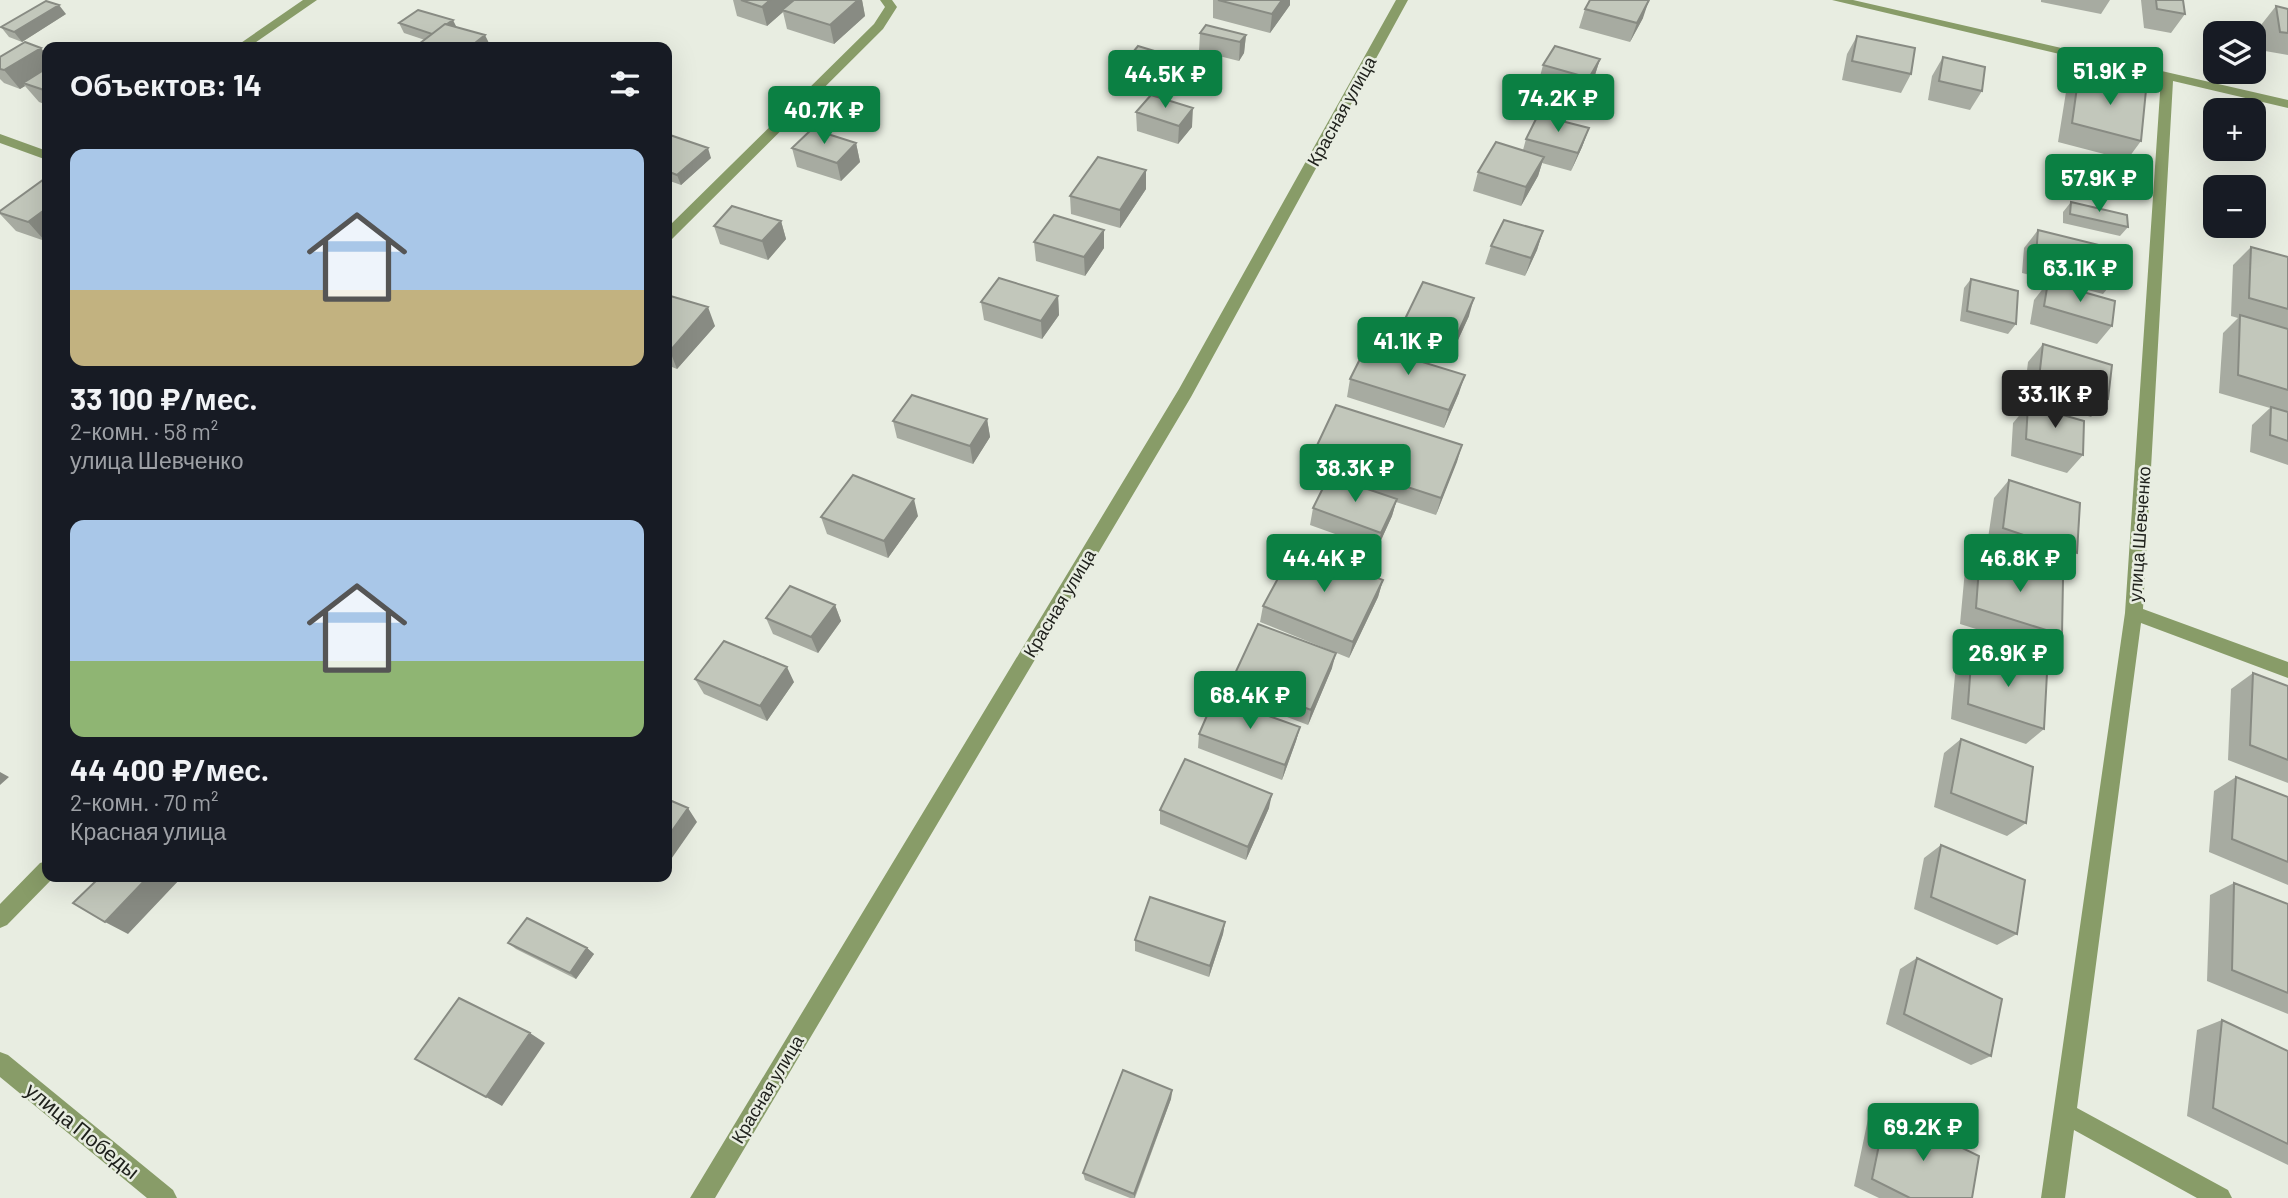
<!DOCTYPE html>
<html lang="ru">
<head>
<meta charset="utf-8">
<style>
  body { margin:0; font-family:Barlow,sans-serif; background:#242831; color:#f1f3f6; height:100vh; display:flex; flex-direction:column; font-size:26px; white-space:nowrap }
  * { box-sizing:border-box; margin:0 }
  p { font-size:23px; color:#9ea1a6 }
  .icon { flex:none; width:38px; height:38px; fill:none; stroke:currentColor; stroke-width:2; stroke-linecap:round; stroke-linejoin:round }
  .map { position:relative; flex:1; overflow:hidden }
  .panel { position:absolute; left:42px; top:42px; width:630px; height:840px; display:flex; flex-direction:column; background:#171b24; border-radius:14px; box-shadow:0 7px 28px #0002 }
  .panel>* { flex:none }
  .controls { position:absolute; left:2203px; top:21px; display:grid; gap:14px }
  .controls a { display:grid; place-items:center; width:63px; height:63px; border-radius:14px; background:#171b24; box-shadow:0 7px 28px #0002; font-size:35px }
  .price { position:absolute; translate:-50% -60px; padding:0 16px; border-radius:7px; background:#0b8043; color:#fff; font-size:23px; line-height:46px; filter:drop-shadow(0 2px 4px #0008) }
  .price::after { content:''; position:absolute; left:50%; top:42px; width:21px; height:16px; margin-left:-10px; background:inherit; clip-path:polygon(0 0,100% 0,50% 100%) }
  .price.selected { background:#222; color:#fff }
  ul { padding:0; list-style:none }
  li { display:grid; align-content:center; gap:14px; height:371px; padding:0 28px }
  li span { display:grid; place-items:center; height:217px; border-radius:14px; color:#555 }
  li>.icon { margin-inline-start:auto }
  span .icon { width:126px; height:126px; fill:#fffc; stroke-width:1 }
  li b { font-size:30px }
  h2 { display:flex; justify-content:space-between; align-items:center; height:84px; padding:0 28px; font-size:30px }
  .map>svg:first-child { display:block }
</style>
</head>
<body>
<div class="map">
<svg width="2288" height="1198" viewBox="0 0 2288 1198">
  <rect width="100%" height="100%" fill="#e8ede1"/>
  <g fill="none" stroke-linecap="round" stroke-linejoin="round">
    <path fill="#889c68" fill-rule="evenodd" d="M303,0H317L249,47H235Z
      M880,0H892L897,7L883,29L672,239L667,241V228L874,24L885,7Z
      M1396,0H1408L1191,397L715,1198H690L1179,389Z
      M1832,0H1853L2288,100V108L2173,81L2143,609L2288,662V678L2141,623L2077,1108L2228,1190L2232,1198H2197L2074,1130L2065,1198H2041L2125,613L2161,78Z
      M0,134L47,151V160L0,143Z
      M47,861V877H54L7,925L0,928V904L40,863Z
      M0,1052L8,1055L173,1190L177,1198H147L0,1077Z"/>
  </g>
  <path fill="#a7aba1" d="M733,0H862L865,16L834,44L787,29L783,12L767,26L737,16Z
    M1213,0H1290V5L1270,33L1213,18Z
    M2041,0H2110L2101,14L2041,2Z
    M2141,0H2183L2185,14L2171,33L2144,28Z
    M2276,6L2288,9V55L2265,51L2261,25Z
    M1585,9L1643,18L1630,42L1579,28Z
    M66,14L22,42L9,37L1,27Z
    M399,23L456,27L425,40L404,33Z
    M1200,33L1246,35L1244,53L1239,61L1199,51Z
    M1857,36L1911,74L1901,93L1842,80L1847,54Z
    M41,48L47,56V105L39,102L25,86L20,89L4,83L0,79V57Z
    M1943,57L1982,91L1970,110L1928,100L1932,76Z
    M1181,59V77L1169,93L1125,81V62Z
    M1600,59L1594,78L1582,97L1538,84L1543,65Z
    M2079,73L2141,141L2127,160L2058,142L2066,92Z
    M1136,112L1192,127L1178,144L1137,131Z
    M1589,128L1582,147L1571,171L1542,163L1538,176L1521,206L1473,191L1478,172L1523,150L1526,139Z
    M667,134L711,158L681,185L667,180Z
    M856,143L860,162L841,181L797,167L792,148Z
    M1146,170V189L1120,228L1071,214L1070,196Z
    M47,177V239L45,241L16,231L0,214V211Z
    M2071,202L2128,227L2120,236L2063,223V212Z
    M781,221L786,239L768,260L720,244L714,226Z
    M1104,230V248L1085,276L1036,261L1034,242Z
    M2038,230L2118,276L2103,294L2022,273L2024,248Z
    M1543,231L1537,250L1525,276L1485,264L1491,246Z
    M2251,247L2288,257V465L2250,452L2252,425L2270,408L2219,393L2223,333L2238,318L2231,316L2233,265Z
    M1971,279L2016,324L2008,334L1960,321L1964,288Z
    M2048,282L2112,326L2097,344L2030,324L2034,300Z
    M667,295L715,326L677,369L667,365Z
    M1058,296L1059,315L1042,339L984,320L981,302Z
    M1469,316L1452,353L1401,337L1405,319Z
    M2043,344L2108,399L2091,417L2024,396L2028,362Z
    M1350,379L1459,393L1444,428L1347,397Z
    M2028,405L2083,455L2067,473L2011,456L2013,423Z
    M987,419L990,437L973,464L897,438L893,421Z
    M1462,445L1436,515L1396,502L1392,516L1377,549L1310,525L1313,508L1327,479L1309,473L1312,456Z
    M2009,480L2077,553L2059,569L1987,545L1994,498Z
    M918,516L888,558L827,534L821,517Z
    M1980,554L2062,635L2044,650L1960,624L1965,570Z
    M1383,580L1378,597L1349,658L1260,622L1263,606Z
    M835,605L841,621L818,653L773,634L766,618Z
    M1972,649L2044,729L2026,744L1951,719L1956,664Z
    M1332,668L1308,725L1230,695L1232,680Z
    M2253,673L2288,686V783L2228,760L2231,689Z
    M695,679L794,682L767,721L704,694Z
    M1300,727L1296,741L1282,780L1198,748L1199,734Z
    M1961,739L2026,823L2007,836L1934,807L1944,753Z
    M2236,777L2288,797V885L2209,852L2214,791Z
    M1269,808L1246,860L1160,824V810Z
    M1941,845L2017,934L1997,945L1914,909L1924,858Z
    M2234,883L2288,904V1014L2207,981L2210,895Z
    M1225,922L1223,934L1209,977L1135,951V940Z
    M508,943L587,948L594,954L576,979L516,949Z
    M1917,958L1991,1056L1971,1065L1886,1024L1900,969Z
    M2222,1020L2288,1051V1165L2187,1116L2197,1030Z
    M1172,1090L1171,1099L1135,1198H1130L1085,1180L1083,1173Z
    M1886,1111L1972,1198H1879L1854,1186L1868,1119Z"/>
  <path fill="#888b83" d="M770,0H797L782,10L783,12L767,26L762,7Z
    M858,0H862L865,16L834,44L830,25Z
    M1282,0H1290V5L1270,33L1272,14Z
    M1649,0L1643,18L1630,42L1637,23Z
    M59,5L66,14L22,42L14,32Z
    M453,20L458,30L434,34Z
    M485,35L491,47H470Z
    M1246,35L1244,53L1239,61L1240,42Z
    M41,48L47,56V72L23,83L25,86L20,89L4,70Z
    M1181,59V77L1169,93V74Z
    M1600,59L1594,78L1582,97L1589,78Z
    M1193,108L1192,127L1178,144L1179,126Z
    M1589,128L1582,147L1571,171L1578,153Z
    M856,143L860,162L841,181L837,163Z
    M708,148L711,158L681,185L677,175Z
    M1544,157L1538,176L1521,206L1526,187Z
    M1146,170V189L1120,228V210Z
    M47,208V230L44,229L47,233V239L45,241L28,222Z
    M781,221L786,239L768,260L762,241Z
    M1104,230V248L1085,276L1084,257Z
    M1543,231L1537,250L1525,276L1531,258Z
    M1058,296L1059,315L1042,339L1041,321Z
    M1474,298L1469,316L1452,353L1457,335Z
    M708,307L715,326L677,369L670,351Z
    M1465,375L1459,393L1444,428L1449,410Z
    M987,419L990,437L973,464L970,446Z
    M1462,445L1457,462L1436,515L1441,498Z
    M914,499L918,516L888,558L884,541Z
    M1397,499L1392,516L1377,549L1381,533Z
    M1383,580L1378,597L1349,658L1353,642Z
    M835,605L841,621L818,653L811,637Z
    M1336,653L1332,668L1308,725L1311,710Z
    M787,667L794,682L767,721L760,706Z
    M1300,727L1296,741L1282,780L1285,765Z
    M0,772L9,777L0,785Z
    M1272,794L1269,808L1246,860L1248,847Z
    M688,808L697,822L667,865V838Z
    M148,877H182L128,934L105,922Z
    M1225,922L1223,934L1209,977L1210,966Z
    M587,948L594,954L576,979L570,973Z
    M530,1033L545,1043L502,1106L486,1097Z
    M1172,1090L1171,1099L1134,1198V1194Z"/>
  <path fill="#c2c7bb" stroke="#888b83" stroke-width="2" d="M741,0H770L762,7Z
    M794,0H858L830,25L782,10Z
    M1218,0H1282L1272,14Z
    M1590,0H1649L1637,23L1585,9Z
    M2156,0H2183L2185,14L2157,9Z
    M46,1L59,5L14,32L1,27Z
    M2276,6L2288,9V33L2280,32Z
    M418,10L453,20L447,24H445L432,34L399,23Z
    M445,24L485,35L470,47H415Z
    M1206,25L1246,35L1240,42L1200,33Z
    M1857,36L1915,48L1911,74L1852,61Z
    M25,42L41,48L4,70L0,69V57Z
    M1138,46L1181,59L1169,74L1125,62Z
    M1555,46L1600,59L1589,78L1543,65Z
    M1943,57L1985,67L1982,91L1939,81Z
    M47,68V91L23,83Z
    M2079,73L2146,90L2141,141L2072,123Z
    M1151,95L1193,108L1179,126L1136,112Z
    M1538,115L1589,128L1578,153L1526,139Z
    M812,129L856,143L837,163L792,148Z
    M667,134L708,148L677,175L667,171Z
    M1496,142L1544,157L1526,187L1478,172Z
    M1098,157L1146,170L1120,210L1070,196Z
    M47,177V208L28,222L0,213V211Z
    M2071,202L2127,215L2128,227L2070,214Z
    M732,206L781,221L762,241L714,226Z
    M1054,215L1104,230L1084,257L1034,242Z
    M1504,220L1543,231L1531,258L1491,246Z
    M2038,230L2119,250L2118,276L2036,255Z
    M2251,247L2288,257V309L2249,298Z
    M999,278L1058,296L1041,321L981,302Z
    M1971,279L2018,291L2016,324L1967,311Z
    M1423,282L1474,298L1457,335L1405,319Z
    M2048,282L2115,301L2112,326L2044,306Z
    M667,295L708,307L670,351L667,350Z
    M2240,315L2288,329V390L2238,375Z
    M2043,344L2112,365L2108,399L2039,378Z
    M1367,345L1465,375L1449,410L1350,379Z
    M912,395L987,419L970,446L893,421Z
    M1336,405L1462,445L1441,498L1312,456Z
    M2028,405L2084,421L2083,455L2026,439Z
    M2271,407L2288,412V441L2270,435Z
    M853,475L914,499L884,541L821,517Z
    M1329,476L1397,499L1381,533L1313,508Z
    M2009,480L2080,503L2077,553L2003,528Z
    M1295,547L1383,580L1353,642L1263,606Z
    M1980,554L2063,579L2062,635L1976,608Z
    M790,586L835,605L811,637L766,618Z
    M1258,624L1336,653L1311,710L1232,680Z
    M724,641L787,667L760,706L695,679Z
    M1972,649L2047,673L2044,729L1968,704Z
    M2253,673L2288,686V760L2250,745Z
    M1215,697L1300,727L1285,765L1199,734Z
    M1961,739L2033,767L2026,823L1951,793Z
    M1185,759L1272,794L1248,847L1160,810Z
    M2236,777L2288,797V862L2232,839Z
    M667,799L688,808L667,838Z
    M1941,845L2025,880L2017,934L1931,897Z
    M100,877H148L105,922L73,903Z
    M2234,883L2288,904V993L2232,970Z
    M1150,897L1225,922L1210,966L1135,940Z
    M527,918L587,948L570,973L508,943Z
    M1917,958L2002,999L1991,1056L1904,1014Z
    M459,998L530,1033L486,1097L415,1059Z
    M2222,1020L2288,1051V1144L2213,1108Z
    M1123,1070L1172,1090L1134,1194L1083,1173Z
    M1886,1111L1979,1156L1972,1198H1910L1872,1179Z"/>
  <g text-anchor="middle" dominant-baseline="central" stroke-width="5" stroke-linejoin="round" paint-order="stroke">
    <g font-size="18" fill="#20221d" stroke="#e8ede1">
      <text transform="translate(1341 111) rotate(-61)">Красная улица</text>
      <text transform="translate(2139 534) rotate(-86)">улица Шевченко</text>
      <text transform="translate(1059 603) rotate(-59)">Красная улица</text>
      <text transform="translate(767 1089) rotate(-59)">Красная улица</text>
    </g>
    <g font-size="21" fill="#20221d" stroke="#e8ede1">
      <text transform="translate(83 1130) rotate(39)">улица Победы</text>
    </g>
  </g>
</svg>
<div class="controls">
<a><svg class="icon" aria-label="layers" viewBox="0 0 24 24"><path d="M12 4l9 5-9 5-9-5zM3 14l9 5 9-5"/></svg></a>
<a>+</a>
<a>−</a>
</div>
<b class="price" style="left:2110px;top:107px">51.9K ₽</b>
<b class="price" style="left:1165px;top:110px">44.5K ₽</b>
<b class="price" style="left:1558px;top:134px">74.2K ₽</b>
<b class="price" style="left:824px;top:146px">40.7K ₽</b>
<b class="price" style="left:2099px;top:214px">57.9K ₽</b>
<b class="price" style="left:2080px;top:304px">63.1K ₽</b>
<b class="price" style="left:1408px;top:377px">41.1K ₽</b>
<b class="price selected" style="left:2055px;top:430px">33.1K ₽</b>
<b class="price" style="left:1355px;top:504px">38.3K ₽</b>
<b class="price" style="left:1324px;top:594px">44.4K ₽</b>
<b class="price" style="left:2020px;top:594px">46.8K ₽</b>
<b class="price" style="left:2008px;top:689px">26.9K ₽</b>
<b class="price" style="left:1250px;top:731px">68.4K ₽</b>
<b class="price" style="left:1923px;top:1163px">69.2K ₽</b>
<section class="panel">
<h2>Объектов: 14<svg class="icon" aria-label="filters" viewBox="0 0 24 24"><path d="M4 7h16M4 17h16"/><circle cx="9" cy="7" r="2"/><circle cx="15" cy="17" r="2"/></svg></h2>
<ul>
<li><span style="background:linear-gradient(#a9c7e8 65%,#c2b280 0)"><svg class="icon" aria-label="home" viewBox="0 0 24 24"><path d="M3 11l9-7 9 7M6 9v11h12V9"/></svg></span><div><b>33 100 ₽/мес.</b><p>2-комн. · 58 m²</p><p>улица Шевченко</p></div></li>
<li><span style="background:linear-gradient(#a9c7e8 65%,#8fb573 0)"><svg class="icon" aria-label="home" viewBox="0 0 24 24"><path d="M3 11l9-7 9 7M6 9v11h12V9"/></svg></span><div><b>44 400 ₽/мес.</b><p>2-комн. · 70 m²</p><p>Красная улица</p></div></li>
</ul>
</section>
</div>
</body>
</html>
